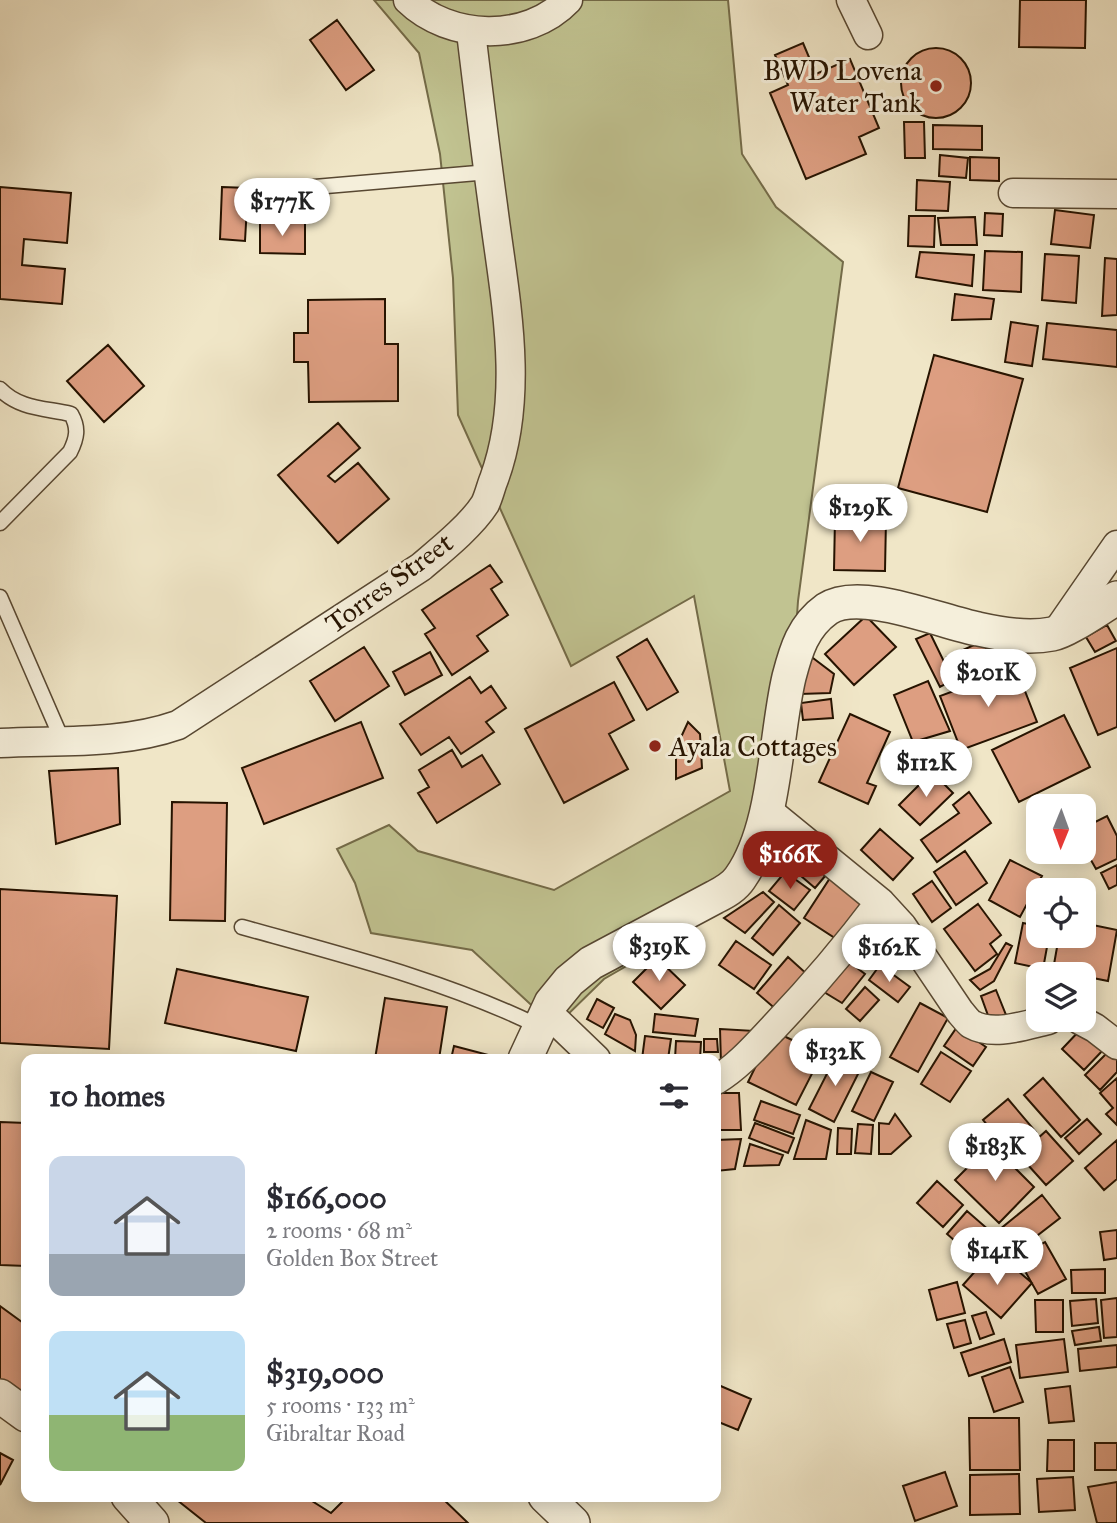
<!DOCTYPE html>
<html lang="en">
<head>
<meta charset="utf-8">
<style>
  body { margin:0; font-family:"IM FELL Great Primer",serif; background:#f7f7f7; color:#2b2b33; height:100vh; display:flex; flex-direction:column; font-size:26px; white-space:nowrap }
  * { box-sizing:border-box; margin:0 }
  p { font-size:23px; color:#7c7c81 }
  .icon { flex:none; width:38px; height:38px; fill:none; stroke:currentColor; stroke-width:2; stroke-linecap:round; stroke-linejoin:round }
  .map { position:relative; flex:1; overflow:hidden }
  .panel { position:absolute; left:21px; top:1054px; width:700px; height:448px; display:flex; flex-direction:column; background:#fff; border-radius:14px; box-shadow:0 4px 18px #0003 }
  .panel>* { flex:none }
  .needle { width:46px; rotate:181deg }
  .controls { position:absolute; left:1026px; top:794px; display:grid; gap:14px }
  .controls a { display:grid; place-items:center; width:70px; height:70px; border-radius:14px; background:#fff; box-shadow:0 4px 18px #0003; font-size:35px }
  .price { position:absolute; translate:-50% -60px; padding:0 16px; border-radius:24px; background:#fff; color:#222; font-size:23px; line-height:46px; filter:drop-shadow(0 2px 4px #0008) }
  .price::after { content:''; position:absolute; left:50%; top:42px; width:21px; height:16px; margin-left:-10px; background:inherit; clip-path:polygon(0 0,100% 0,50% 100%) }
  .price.current { background:#8f2418; color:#fff }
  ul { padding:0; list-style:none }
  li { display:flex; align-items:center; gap:21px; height:175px; padding:0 28px }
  li span { display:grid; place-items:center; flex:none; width:196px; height:140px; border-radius:14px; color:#555 }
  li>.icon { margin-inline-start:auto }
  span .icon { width:84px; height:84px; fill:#fffc; stroke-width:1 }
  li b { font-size:30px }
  h2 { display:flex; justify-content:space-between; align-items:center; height:84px; padding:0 28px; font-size:30px }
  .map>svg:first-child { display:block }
</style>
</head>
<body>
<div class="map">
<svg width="1117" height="1523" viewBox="0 0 1117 1523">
  <rect width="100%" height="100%" fill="#f0e6c7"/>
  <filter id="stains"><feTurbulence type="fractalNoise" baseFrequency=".00286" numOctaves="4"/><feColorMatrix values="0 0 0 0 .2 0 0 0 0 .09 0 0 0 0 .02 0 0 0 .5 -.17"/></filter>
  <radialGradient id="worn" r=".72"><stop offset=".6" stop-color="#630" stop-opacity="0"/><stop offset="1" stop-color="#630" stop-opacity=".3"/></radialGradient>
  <path fill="#c1c391" stroke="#746b48" stroke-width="2" d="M374,0H728L742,154L776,207L843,262L798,601L783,816L701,923L604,979L555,1027L472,950L371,933L355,883L337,849L389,825L418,851L554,890L730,791L694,596L571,666L458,415L453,278L440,154L419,53Z"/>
  <path fill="#dd9e81" stroke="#261300" stroke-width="2" d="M1020,0H1086L1085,48L1019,47Z
    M337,20L374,70L346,90L310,40Z
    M803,43L816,74L850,59L879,128L859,137L866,154L806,179L770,93L788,85L775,55Z
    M901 83a35 35 0 1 1 70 0a35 35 0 1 1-70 0Z
    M904,122H924L925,158H905Z
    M933,125L982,126V150L933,149Z
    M940,155L968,158L966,178L939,176Z
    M970,157L999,158V181L970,180Z
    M917,180L950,182L948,211L916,210Z
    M0,187L71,193L67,243L24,239L22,265L65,269L62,304L0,299Z
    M222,187L248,188L245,241L220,239Z
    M1055,210L1094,215L1090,248L1051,244Z
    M985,213L1003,214L1002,236L984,235Z
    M909,216H935L934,247L908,246Z
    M975,217L977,245H941L938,218Z
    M260,222L305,223V254L260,253Z
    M985,251L1022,252L1021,292L983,290Z
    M920,252L974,255L972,286L916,277Z
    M1045,254L1079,256L1076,303L1042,300Z
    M1105,258L1117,259V315L1102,316Z
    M955,294L994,299L991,319L952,320Z
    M385,299V344H398V401L309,402L308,362H294V333H308V300Z
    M1011,322L1038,326L1032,366L1005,362Z
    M1047,323L1117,330V367L1043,359Z
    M108,345L144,386L104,422L67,381Z
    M934,355L1023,379L987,512L898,488Z
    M338,423L360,448L328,476L335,482L358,463L389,499L338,543L278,475Z
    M835,518L886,519L885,571L834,570Z
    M490,565L502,582L491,589L508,615L477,636L488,651L452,675L425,634L435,628L422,610Z
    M866,616L896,647L854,685L825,654Z
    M1107,625L1116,641L1095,652L1086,637Z
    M930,633L953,680L940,687L916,639Z
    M647,639L678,692L647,710L617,657Z
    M983,641L996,670L960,685L947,657Z
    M364,647L389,686L335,721L310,681Z
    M1117,648V727L1098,735L1070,668Z
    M430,652L442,675L405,695L393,672Z
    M809,655L834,674L830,693L800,694Z
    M1016,668L1037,722L961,750L940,696Z
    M470,677L481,693L491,686L506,708L486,722L494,732L461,754L449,737L421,755L400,724Z
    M928,681L950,731L913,742L894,695Z
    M614,682L634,720L609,734L628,769L564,803L525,729Z
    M831,699L833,718L803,720L801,703Z
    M850,714L890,732L867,783L876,786L868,804L819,782Z
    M1064,715L1090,767L1019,802L992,750Z
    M361,722L383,778L264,824L242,768Z
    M688,722L700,734L702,768L676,779V748Z
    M452,750L462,767L482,755L500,784L437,823L418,793L429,787L419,770Z
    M118,768L120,824L56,844L49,771Z
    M932,772L953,793L920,825L899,805Z
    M969,792L991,823L937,862L921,840L959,813L953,805Z
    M172,802L227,803L225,921L170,920Z
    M1107,816L1117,836V859L1096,869L1083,846V838L1089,835L1085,827Z
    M880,829L913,858L893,880L861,850Z
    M791,834L804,848L790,861L777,848Z
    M810,851L831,869L815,888L794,870Z
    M965,851L987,883L956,905L934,872Z
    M1010,860L1042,876L1020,917L989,900Z
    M1117,865V885L1109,889L1101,873Z
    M785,872L810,890L794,910L769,891Z
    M832,875L866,897L838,940L804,918Z
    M932,881L951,908L932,922L913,894Z
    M0,889L117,896L109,1049L0,1043Z
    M763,892L774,902L745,933L724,918Z
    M978,904L1001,935L990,944L997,954L975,971L944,929Z
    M779,905L800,923L773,955L752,938Z
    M875,916L901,939L878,965L852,942Z
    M1023,923L1038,926V936H1049L1043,969L1015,963Z
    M1083,923L1117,930L1108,981L1053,970L1059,936H1083Z
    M736,941L771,965L754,989L719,965Z
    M1006,943L1012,946L994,981L980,990L970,980L990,969Z
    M788,957L809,976L778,1011L757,993Z
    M657,958L685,985L661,1009L633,982Z
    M849,962L865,974L842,1003L824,992Z
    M880,965L910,987L898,1002L869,980Z
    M177,969L308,997L296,1051L165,1023Z
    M865,987L879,1000L860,1021L846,1009Z
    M996,990L1006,1015L990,1021L981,996Z
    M385,998L447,1007L439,1059H375Z
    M597,999L614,1008L603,1028L587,1019Z
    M920,1003L948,1018L918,1072L890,1057Z
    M615,1014L630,1020L636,1035L635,1051L605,1034Z
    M655,1014L698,1019L695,1036L653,1032Z
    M957,1027L986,1047L973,1066L944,1046Z
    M1082,1028L1104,1049L1084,1070L1062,1049Z
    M720,1029L756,1031L721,1064Z
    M773,1031L822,1054L796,1105L748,1082Z
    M645,1036L671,1039L668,1059H642Z
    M704,1039H717L718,1052H704Z
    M676,1041L701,1042L700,1059H675Z
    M454,1046L496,1057V1059H451Z
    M1110,1050L1117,1057V1072L1100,1090L1085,1075Z
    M941,1052L971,1071L950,1102L921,1084Z
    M837,1054L862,1066L834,1122L809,1109Z
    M871,1072L893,1082L874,1121L852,1111Z
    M1043,1078L1080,1120L1061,1137L1024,1095Z
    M1117,1078V1125L1106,1114L1113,1108L1100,1093Z
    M716,1093H739L741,1130H716Z
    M1008,1099L1036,1132L1010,1153L983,1120Z
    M761,1101L800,1115L793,1134L754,1120Z
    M895,1114L911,1136L891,1154H879V1123L889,1124Z
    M1087,1119L1101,1134L1079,1154L1065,1138Z
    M806,1120L831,1130L826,1159H794Z
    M0,1122L26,1123V1266L0,1265Z
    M755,1123L794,1138L788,1153L749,1138Z
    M858,1124L873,1125L871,1154L855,1153Z
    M838,1128L852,1129L851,1154H837Z
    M1046,1131L1073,1161L1046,1185L1019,1155Z
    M741,1139L735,1169L716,1171V1140Z
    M1117,1140V1179L1104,1190L1085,1168Z
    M750,1144L783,1155L779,1165L744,1166Z
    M991,1144L1034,1187L999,1223L955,1180Z
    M937,1181L963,1205L943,1227L917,1203Z
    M1042,1195L1060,1218L1016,1252L999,1230Z
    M967,1211L990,1231L970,1254L947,1234Z
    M1117,1230V1258L1104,1260L1100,1232Z
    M1045,1242L1066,1279L1038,1294L1017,1257Z
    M986,1259L1003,1274L1011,1265L1032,1283L1001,1318L963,1285Z
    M1105,1269V1293H1072L1071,1270Z
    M957,1282L965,1313L937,1320L929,1290Z
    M1117,1298V1337L1104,1338L1101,1300Z
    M1096,1299L1098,1323L1072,1326L1070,1301Z
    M1035,1300H1063V1332H1036Z
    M0,1306L26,1325V1397L0,1379Z
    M986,1312L994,1334L980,1339L972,1316Z
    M965,1320L971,1343L954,1348L947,1324Z
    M1099,1327L1101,1341L1075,1345L1072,1331Z
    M1004,1339L1011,1362L969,1376L961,1353Z
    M1064,1339L1068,1372L1020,1378L1016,1345Z
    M1117,1345V1367L1080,1371L1078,1349Z
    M1010,1367L1023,1402L994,1412L982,1377Z
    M716,1384L751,1399L738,1430L716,1421Z
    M1070,1386L1074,1421L1049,1423L1045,1389Z
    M969,1418H1019L1020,1470H970Z
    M1048,1440H1074V1471H1047Z
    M1095,1443H1117V1470H1095Z
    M0,1453L13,1460L0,1485Z
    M945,1472L957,1506L915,1521L903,1486Z
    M1019,1474L1020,1514L970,1515V1475Z
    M1073,1477L1075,1510L1039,1512L1037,1479Z
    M1117,1482V1523H1097L1088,1487Z
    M172,1496H304L331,1513L348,1496H440L468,1523H206Z"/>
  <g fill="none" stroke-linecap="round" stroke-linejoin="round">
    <g stroke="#584832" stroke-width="17">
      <path id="service" d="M268,191L489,172
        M0,389C19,409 45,408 71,414C79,428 77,438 70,452L0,523
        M0,597L63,742
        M242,927C342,955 444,980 538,1026"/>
    </g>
    <g stroke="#584832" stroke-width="31">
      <path id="minor" d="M408,0C449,40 527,43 568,0
        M851,0L868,35
        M1013,193L1117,194
        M1056,633L1117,545
        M0,743C59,740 121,745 178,725L421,567C441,550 471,526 485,504C489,496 491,486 494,479C526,392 504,294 493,206C485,148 478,90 471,32
        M766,809L880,902L902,926L960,1012C963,1015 967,1021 971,1024C994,1037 1025,1025 1048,1020
        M546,1011L596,1059
        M1080,1020L1095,1028L1117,1045
        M716,1080C739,1066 756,1046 775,1026C813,986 847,946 880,902"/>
    </g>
    <g stroke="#584832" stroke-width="36">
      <path id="tertiary" d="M525,1059L551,1003L569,981L591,963L715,897C725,892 734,887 740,878C776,828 775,736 789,677C796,650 803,626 827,609C860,587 941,622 978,629C1001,634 1028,639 1052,634C1068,631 1101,607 1117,598
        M0,1396L26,1415
        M128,1496L152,1523
        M545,1496L573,1523"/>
    </g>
    <use href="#service" stroke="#f5efdb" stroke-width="14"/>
    <use href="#minor" stroke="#f5efdb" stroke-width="28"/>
    <use href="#tertiary" stroke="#f5efdb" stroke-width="33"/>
  </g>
  <g fill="#8f2418" stroke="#f5efdb" stroke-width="2.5">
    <circle cx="936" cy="86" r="7"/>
    <circle cx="655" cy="746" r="7"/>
  </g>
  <g text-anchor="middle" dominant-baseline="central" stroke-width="6" stroke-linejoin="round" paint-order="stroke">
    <g font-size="28" fill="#261300" stroke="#f5efdb" text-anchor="end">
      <text x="922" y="70">BWD Lovena<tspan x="922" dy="32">Water Tank</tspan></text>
      <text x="669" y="746" text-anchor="start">Ayala Cottages</text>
    </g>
    <g font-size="28" fill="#261300" stroke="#f5efdb">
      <text transform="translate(389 583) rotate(-36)">Torres Street</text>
    </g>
  </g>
  <rect width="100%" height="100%" filter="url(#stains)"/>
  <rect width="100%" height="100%" fill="url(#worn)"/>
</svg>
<div class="controls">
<a><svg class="needle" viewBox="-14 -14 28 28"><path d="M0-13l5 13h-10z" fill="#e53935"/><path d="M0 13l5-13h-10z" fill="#7c7c81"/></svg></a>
<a><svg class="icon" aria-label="locate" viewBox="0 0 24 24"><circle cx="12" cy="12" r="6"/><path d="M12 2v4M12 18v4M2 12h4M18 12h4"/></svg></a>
<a><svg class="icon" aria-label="layers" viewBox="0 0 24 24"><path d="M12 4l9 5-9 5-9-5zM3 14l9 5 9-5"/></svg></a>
</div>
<b class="price" style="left:282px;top:238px">$177K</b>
<b class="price" style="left:860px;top:544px">$129K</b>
<b class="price" style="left:988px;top:709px">$201K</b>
<b class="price" style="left:926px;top:799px">$112K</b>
<b class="price current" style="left:790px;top:891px">$166K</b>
<b class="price" style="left:659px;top:983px">$319K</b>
<b class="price" style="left:889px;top:984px">$162K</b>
<b class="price" style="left:835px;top:1088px">$132K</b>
<b class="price" style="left:995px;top:1183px">$183K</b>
<b class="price" style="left:997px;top:1287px">$141K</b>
<section class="panel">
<h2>10 homes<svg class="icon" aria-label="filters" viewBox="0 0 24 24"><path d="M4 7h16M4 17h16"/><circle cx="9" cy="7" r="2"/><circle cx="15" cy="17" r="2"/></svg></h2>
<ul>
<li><span style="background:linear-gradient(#c9d6e8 70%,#9aa5b1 0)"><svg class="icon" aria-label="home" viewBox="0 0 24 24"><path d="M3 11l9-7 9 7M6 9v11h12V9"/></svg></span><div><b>$166,000</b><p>2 rooms · 68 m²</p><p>Golden Box Street</p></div></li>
<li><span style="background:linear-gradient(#bfe0f5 60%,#8fb573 0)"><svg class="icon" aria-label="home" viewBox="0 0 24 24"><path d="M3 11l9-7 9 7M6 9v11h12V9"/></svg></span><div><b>$319,000</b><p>5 rooms · 133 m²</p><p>Gibraltar Road</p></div></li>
</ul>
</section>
</div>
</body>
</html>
